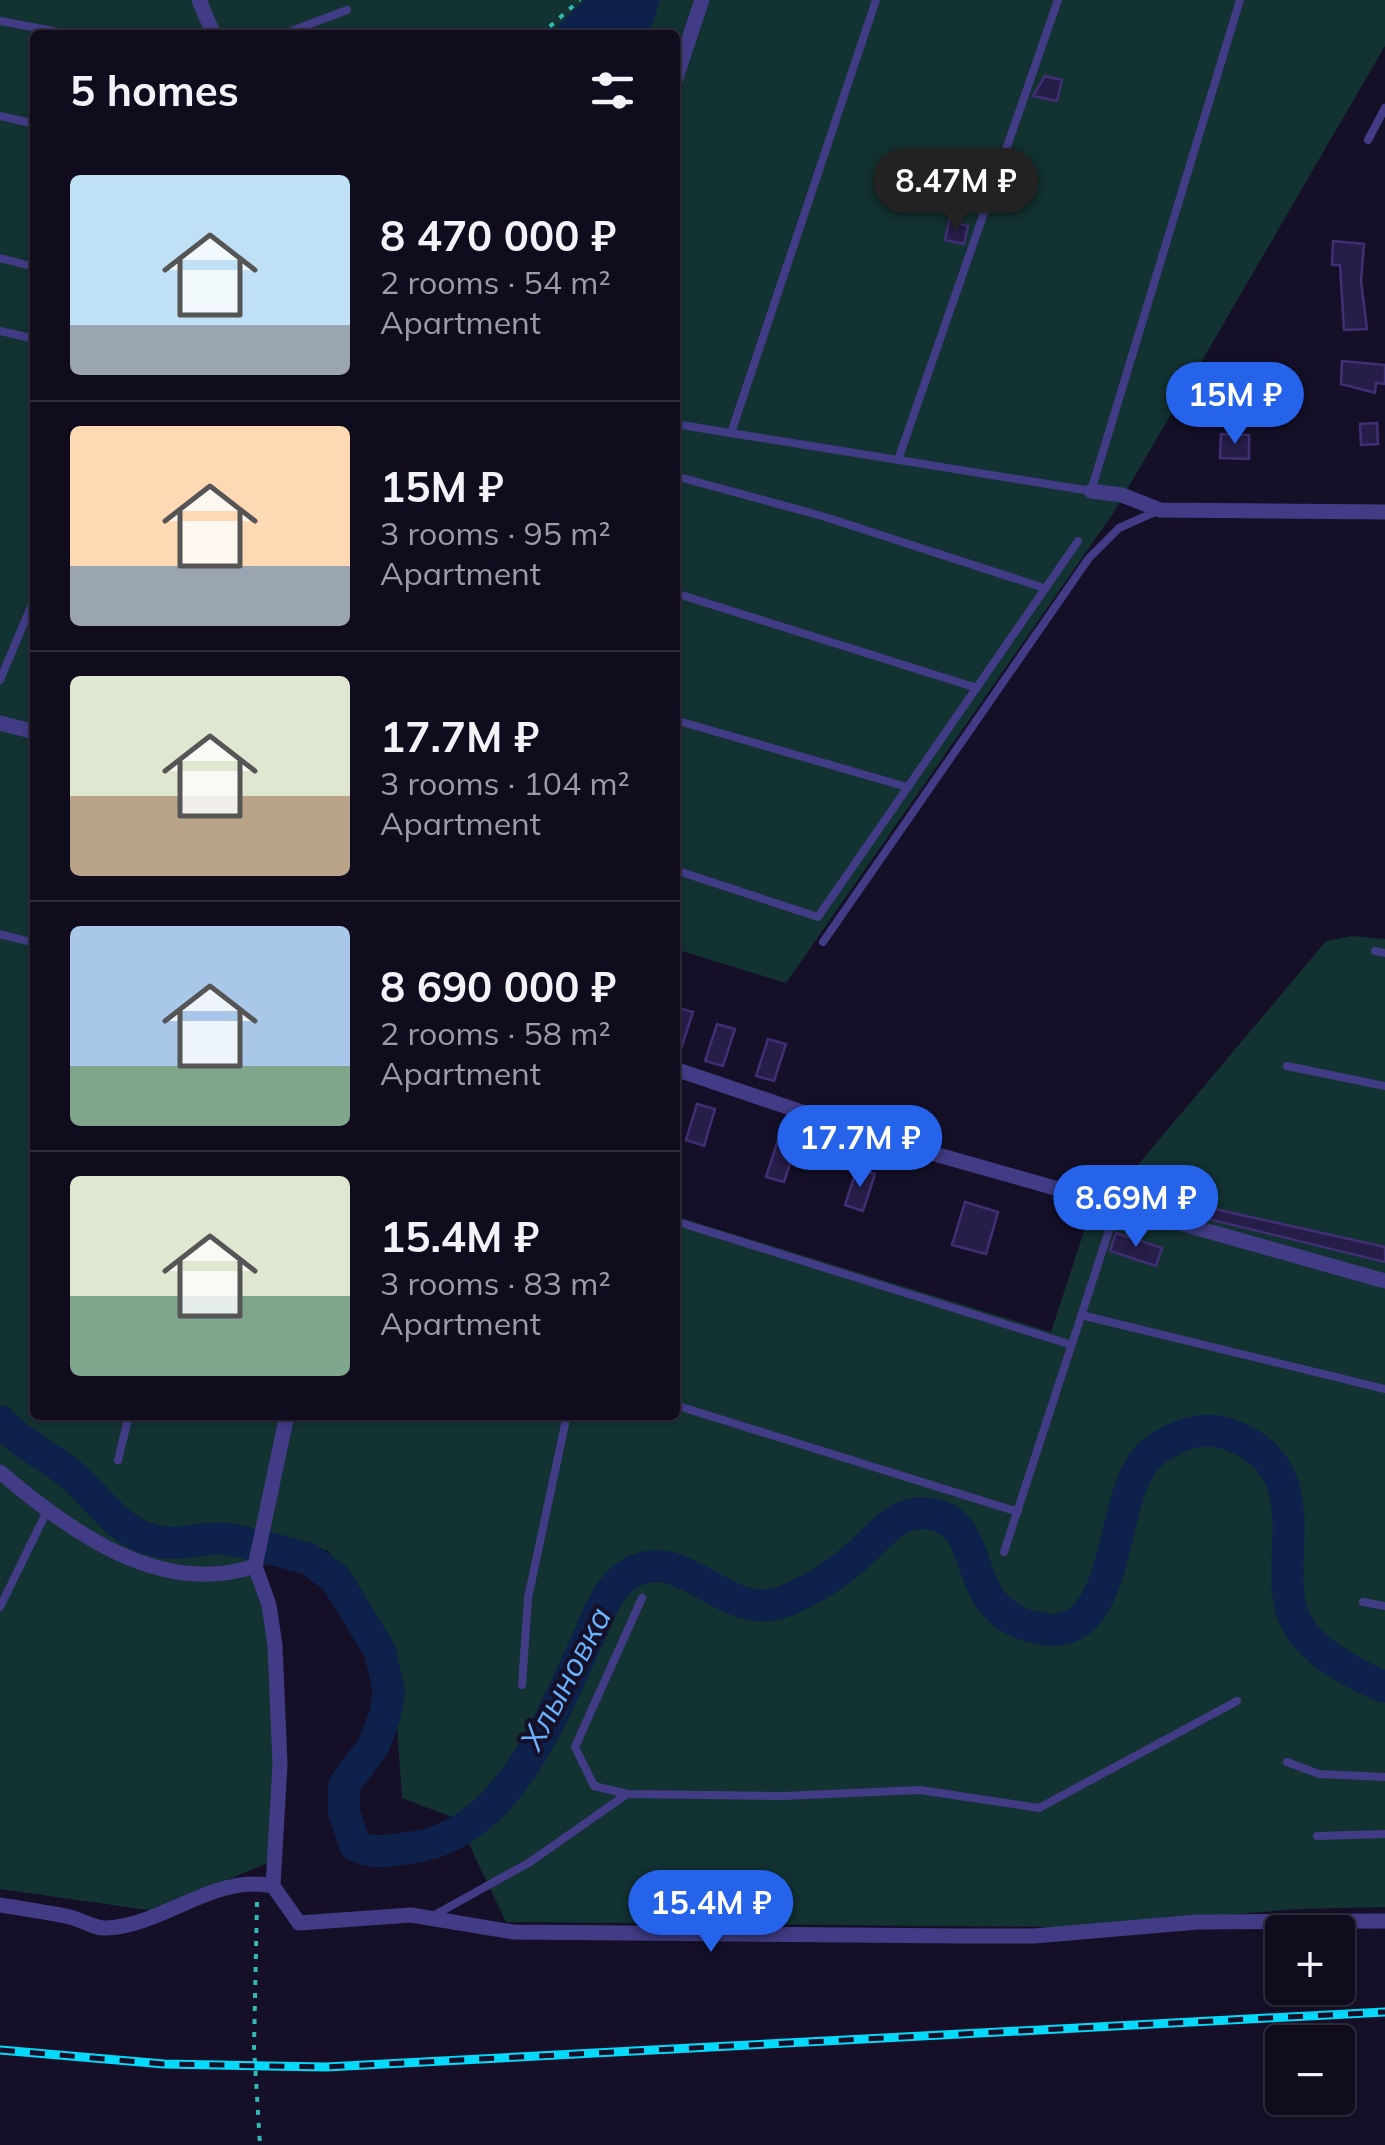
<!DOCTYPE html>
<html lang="en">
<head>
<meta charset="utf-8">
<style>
  body { margin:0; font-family:Mulish,sans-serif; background:#1e1a2b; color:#f1f3f6; height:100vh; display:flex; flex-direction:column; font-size:38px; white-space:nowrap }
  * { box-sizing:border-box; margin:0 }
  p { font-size:32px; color:#9c9ba4 }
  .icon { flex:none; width:55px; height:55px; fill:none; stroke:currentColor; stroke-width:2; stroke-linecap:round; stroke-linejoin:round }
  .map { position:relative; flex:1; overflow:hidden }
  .sheet { position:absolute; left:30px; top:30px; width:650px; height:1390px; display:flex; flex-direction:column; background:#100c1e; border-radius:10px; box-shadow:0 2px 8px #0004,0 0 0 2px #302c3c }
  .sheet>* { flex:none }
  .controls { position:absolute; left:1265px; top:1915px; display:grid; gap:20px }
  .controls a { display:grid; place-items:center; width:90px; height:90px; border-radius:10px; background:#100c1e; box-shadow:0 2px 8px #0004,0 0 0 2px #302c3c; font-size:50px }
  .price { position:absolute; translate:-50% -85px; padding:0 22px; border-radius:35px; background:#2563eb; color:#fff; font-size:32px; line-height:65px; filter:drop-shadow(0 2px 5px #0008) }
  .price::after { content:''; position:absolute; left:50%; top:60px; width:30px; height:22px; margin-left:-15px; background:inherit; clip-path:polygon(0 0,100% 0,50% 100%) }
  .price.selected { background:#222; color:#fff }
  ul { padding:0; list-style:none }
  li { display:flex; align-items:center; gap:30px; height:250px; padding:0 40px }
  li+li { border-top:2px solid #302c3c }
  li span { display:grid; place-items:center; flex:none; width:280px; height:200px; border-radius:10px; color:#555 }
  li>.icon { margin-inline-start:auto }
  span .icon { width:120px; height:120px; fill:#fffc; stroke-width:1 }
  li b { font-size:42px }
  h2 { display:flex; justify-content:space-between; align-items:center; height:120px; padding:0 40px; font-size:42px }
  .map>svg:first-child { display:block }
</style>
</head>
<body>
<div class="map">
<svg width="1385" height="2145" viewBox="0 0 1385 2145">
  <rect width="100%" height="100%" fill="#151028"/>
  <path fill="#133232" d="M0,0H1385V46L1114,512L786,983L675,949V35H35V1415H675V1216L1051,1332L1100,1182L1137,1166L1326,941L1352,936L1385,939V1907L1302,1909L1059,1927L506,1922L457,1819L402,1798L395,1697L369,1617L328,1550L256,1567L269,1616L279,1858L155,1911L0,1889Z"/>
  <path fill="#0d214a" d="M585,0H660L649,35H548Z"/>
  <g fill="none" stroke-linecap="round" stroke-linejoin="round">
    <path stroke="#0d214a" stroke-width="32" d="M0,1421C20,1443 45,1454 68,1472C96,1494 115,1530 152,1540C190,1550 205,1529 250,1544
      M269,1548L309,1559L335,1578L380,1651L389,1693L385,1715L374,1745L344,1785V1812L355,1845C373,1855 389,1850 409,1848C506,1837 550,1720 586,1643C596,1621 606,1590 626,1576C680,1538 723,1621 779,1603C806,1594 832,1577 854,1559C880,1537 899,1503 939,1516C989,1533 958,1611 1037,1628C1123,1647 1107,1506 1145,1460C1154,1449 1165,1444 1177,1438C1193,1430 1214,1428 1231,1435C1330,1472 1262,1577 1301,1630C1320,1657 1356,1675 1385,1687"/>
  </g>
  <path fill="#271d49" stroke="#402f74" stroke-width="2.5" d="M1045,76L1062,80L1057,101L1033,96Z
    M949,221L968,226L964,244L945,240Z
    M1333,241L1364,244L1361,281L1367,329L1344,330L1340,265H1332Z
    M1342,361L1385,365V384L1376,383L1375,393L1341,384Z
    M1377,423L1378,444L1361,445L1360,424Z
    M1221,434L1249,435V459L1220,458Z
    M675,1007L693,1012L678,1058L675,1057Z
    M717,1024L735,1029L723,1066L705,1061Z
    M768,1039L786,1044L774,1081L756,1076Z
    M697,1104L715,1109L704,1146L686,1140Z
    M778,1140L796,1145L784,1182L766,1177Z
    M857,1168L875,1174L863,1211L845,1205Z
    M965,1202L998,1212L986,1254L952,1245Z
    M1183,1202L1385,1247V1262L1180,1212Z
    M1116,1233L1162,1248L1156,1266L1110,1251Z"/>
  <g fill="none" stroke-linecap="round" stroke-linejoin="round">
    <path stroke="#32b9b6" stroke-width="4" stroke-dasharray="5 8" stroke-linecap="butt" d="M540,35L580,0
      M257,1902L254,2047L260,2145"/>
    <path stroke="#423c86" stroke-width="8" d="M0,21L75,35
      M281,35L347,10
      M0,116L35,124
      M1368,140L1385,108
      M0,258L35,267
      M0,331L35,339
      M675,424L1091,491L1240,0
      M731,433L876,0
      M898,460L1058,0
      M675,476L822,516L1044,588
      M675,593L977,688
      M0,680L35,597
      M675,720L907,787
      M675,870L818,917L1078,541
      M0,934L35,943
      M823,942L1089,558L1119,528L1155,512
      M1375,951L1385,953
      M1287,1066L1385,1086
      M675,1221L1069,1344
      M1081,1315L1385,1389
      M675,1405L1018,1512
      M118,1460L129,1415
      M1004,1552L1117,1206
      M1363,1602L1385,1606
      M0,1607L48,1509
      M522,1685L528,1598L567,1415
      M1287,1762L1319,1774L1385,1777
      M627,1794L594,1786L575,1747L642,1598
      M1317,1836L1385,1834
      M431,1917L530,1862L627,1794L783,1796L920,1790L1039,1808L1237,1701"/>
    <path stroke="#423c86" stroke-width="15" d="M199,0L214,35
      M675,81L702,0
      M1091,491L1122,495L1160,510L1385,512
      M0,723L35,732
      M675,1069L885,1140L1385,1281
      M0,1472C69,1531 161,1598 255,1566
      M273,1886L280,1764L275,1645L269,1605L255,1566L287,1415
      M0,1905C24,1909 47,1912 70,1917C82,1920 95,1929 107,1928C164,1925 216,1873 273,1886L299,1923L411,1915L513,1932L960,1936H1034L1198,1922L1385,1921"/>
    <g stroke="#07d9fb" stroke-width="9">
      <path id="rail" d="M0,2050L164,2064L326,2067L1385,2012"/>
    </g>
    <use href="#rail" stroke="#151028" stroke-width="5" stroke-dasharray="15" stroke-linecap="butt"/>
  </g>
  <g text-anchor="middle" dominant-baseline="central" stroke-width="8" stroke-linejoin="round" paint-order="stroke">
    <g font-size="32" font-style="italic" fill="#68b2fd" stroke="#151028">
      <text transform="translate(565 1678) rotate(-62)">Хлыновка</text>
    </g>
  </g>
</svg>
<div class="controls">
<a>+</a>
<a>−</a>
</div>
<b class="price selected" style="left:956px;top:233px">8.47M ₽</b>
<b class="price" style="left:1235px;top:447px">15M ₽</b>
<b class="price" style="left:860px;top:1190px">17.7M ₽</b>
<b class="price" style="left:1136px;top:1250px">8.69M ₽</b>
<b class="price" style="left:711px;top:1955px">15.4M ₽</b>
<section class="sheet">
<h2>5 homes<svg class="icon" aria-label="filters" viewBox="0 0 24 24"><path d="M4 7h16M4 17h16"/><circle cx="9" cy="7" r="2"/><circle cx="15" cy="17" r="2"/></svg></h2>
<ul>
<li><span style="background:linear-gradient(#bfe0f5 75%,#9aa5b1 0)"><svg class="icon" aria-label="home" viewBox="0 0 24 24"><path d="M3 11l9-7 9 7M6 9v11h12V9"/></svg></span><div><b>8 470 000 ₽</b><p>2 rooms · 54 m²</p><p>Apartment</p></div></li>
<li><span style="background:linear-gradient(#ffd9b3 70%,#9aa5b1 0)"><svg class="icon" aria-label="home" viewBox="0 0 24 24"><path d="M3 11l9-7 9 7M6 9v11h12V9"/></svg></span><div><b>15M ₽</b><p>3 rooms · 95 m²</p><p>Apartment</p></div></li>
<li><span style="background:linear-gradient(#dfe7d0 60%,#b9a48a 0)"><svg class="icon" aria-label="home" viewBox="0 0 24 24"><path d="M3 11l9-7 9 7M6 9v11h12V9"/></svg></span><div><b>17.7M ₽</b><p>3 rooms · 104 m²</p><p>Apartment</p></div></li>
<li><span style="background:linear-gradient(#a9c7e8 70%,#7fa58c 0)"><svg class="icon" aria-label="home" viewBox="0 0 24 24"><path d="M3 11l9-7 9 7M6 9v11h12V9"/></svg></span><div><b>8 690 000 ₽</b><p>2 rooms · 58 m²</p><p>Apartment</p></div></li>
<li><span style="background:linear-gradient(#dfe7d0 60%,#7fa58c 0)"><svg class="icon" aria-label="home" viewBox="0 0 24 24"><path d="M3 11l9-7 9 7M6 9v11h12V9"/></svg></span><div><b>15.4M ₽</b><p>3 rooms · 83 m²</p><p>Apartment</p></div></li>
</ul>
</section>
</div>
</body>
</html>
